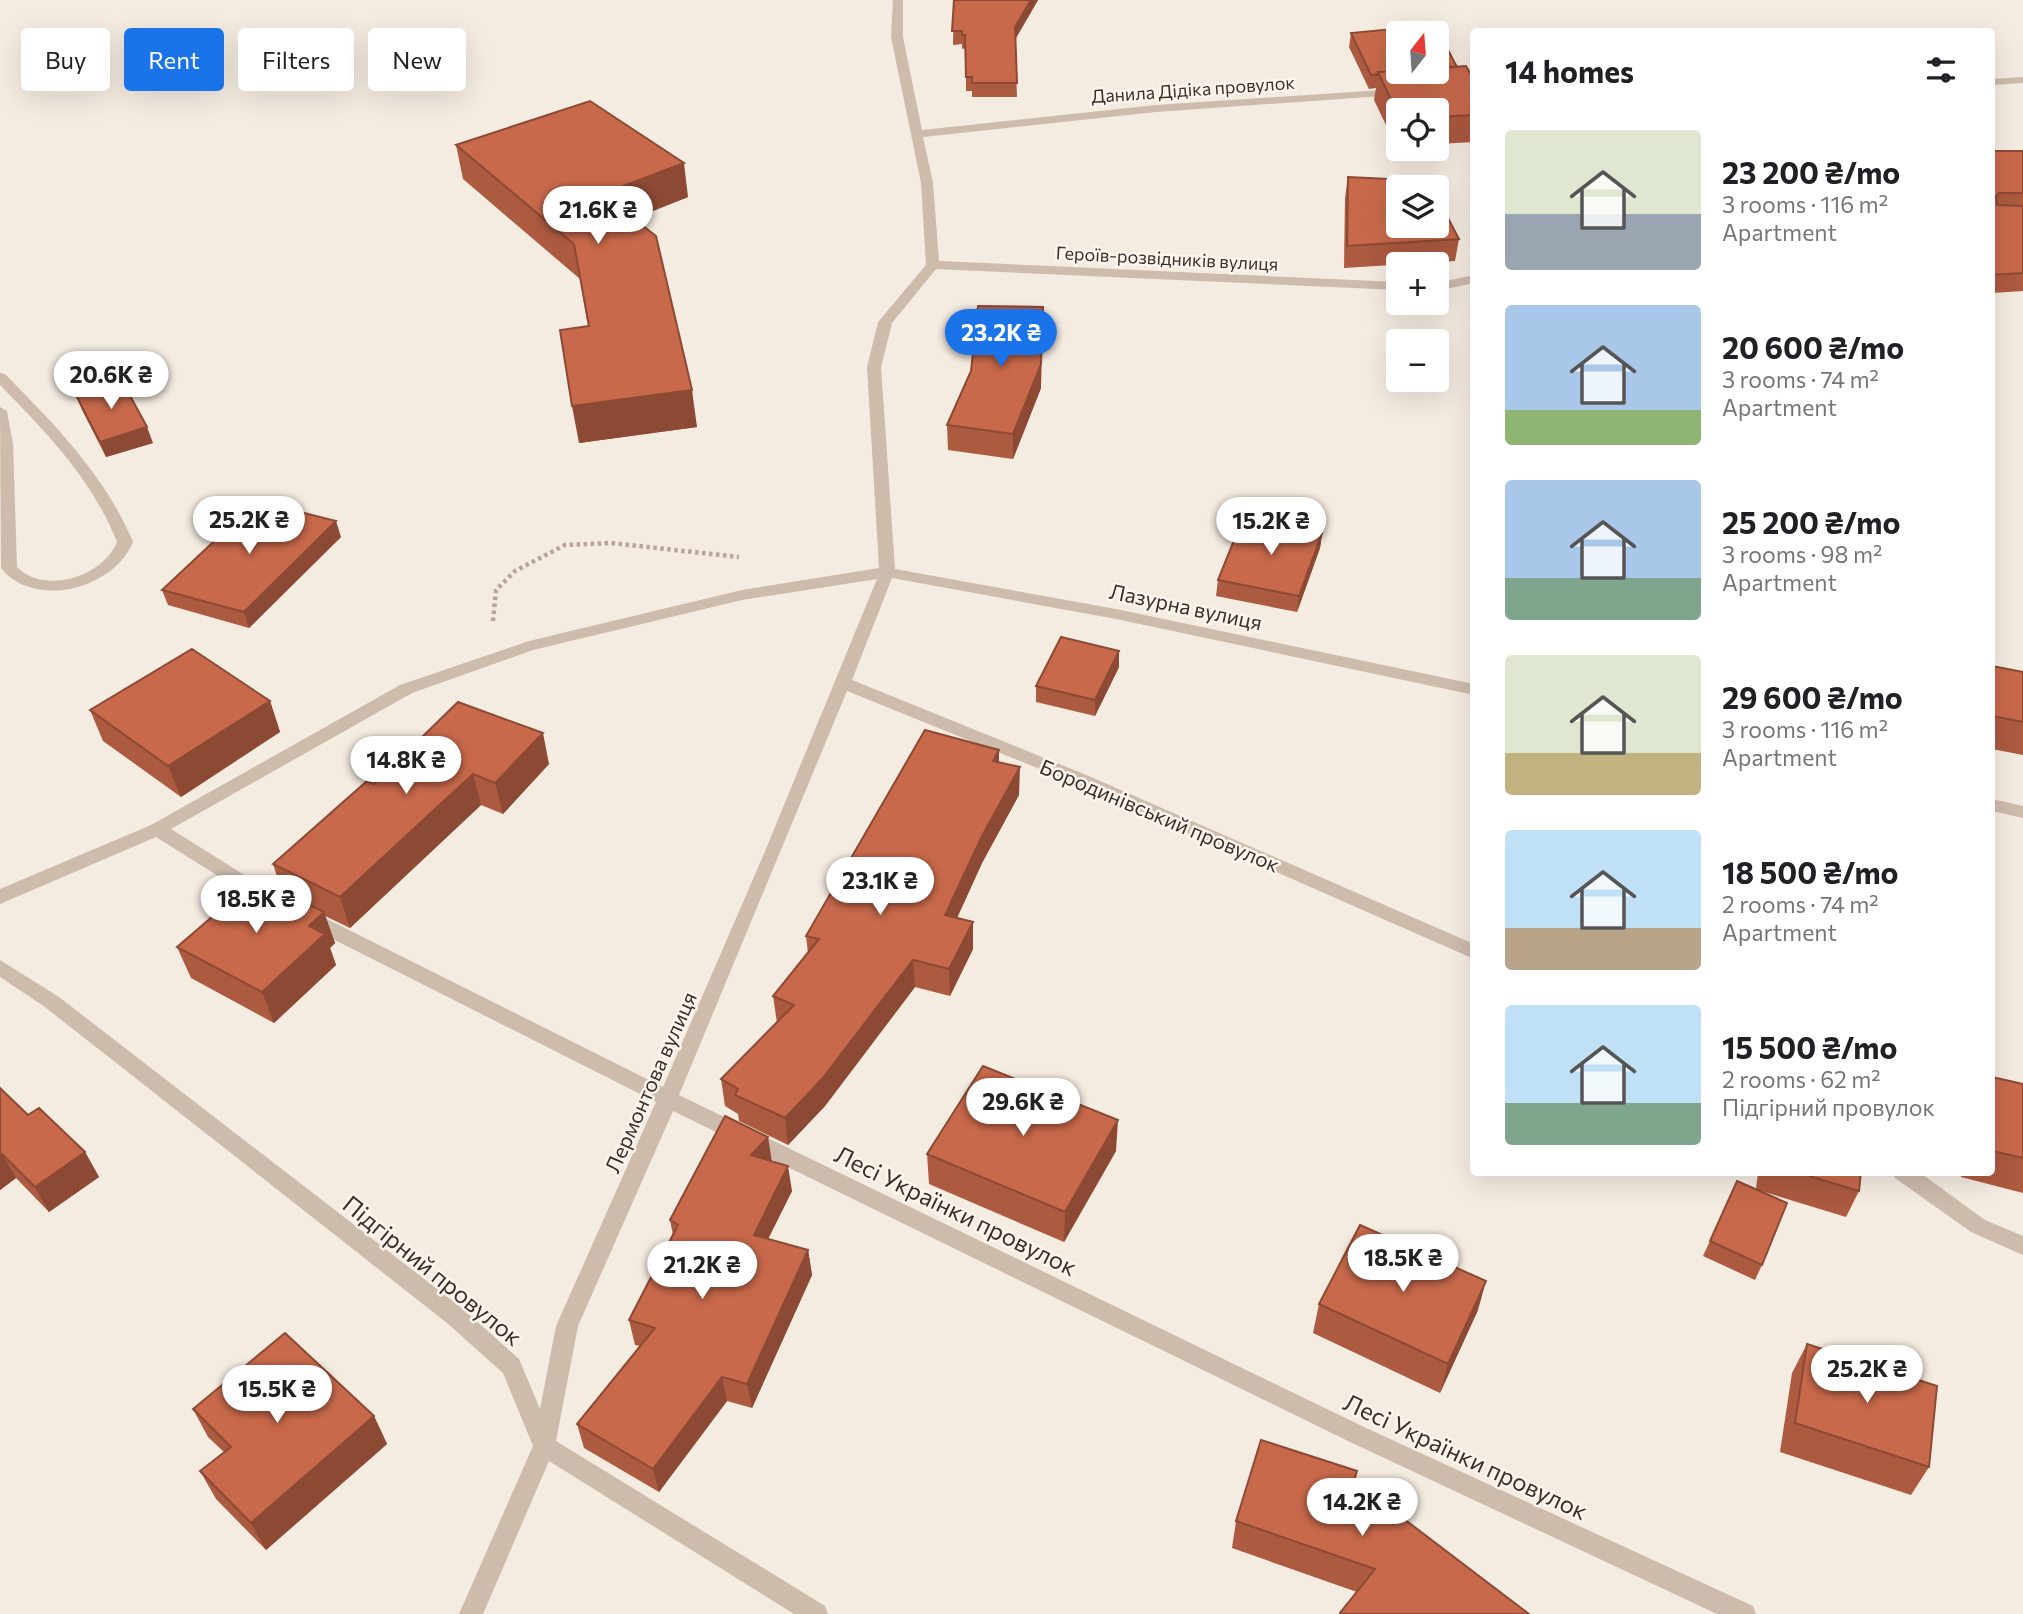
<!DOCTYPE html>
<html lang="en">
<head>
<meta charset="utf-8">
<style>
  body { margin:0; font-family:Commissioner,sans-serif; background:#f2f2f2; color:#202124; height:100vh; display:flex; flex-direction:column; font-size:26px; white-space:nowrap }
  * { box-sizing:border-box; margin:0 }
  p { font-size:23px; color:#757577 }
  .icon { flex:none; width:38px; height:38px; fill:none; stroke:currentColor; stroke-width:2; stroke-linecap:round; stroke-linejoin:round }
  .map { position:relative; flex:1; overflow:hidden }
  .drawer { position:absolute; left:1470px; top:28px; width:525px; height:1148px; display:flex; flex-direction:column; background:#fff; border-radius:7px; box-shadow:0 7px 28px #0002 }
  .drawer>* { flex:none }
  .banner { position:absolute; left:21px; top:28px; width:665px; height:63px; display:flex; gap:14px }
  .needle { width:46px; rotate:17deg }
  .buttons { position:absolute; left:1386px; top:21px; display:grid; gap:14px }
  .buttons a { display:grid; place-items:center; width:63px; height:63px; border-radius:7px; background:#fff; box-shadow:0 7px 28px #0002; font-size:35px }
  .price { position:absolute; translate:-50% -60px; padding:0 16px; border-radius:24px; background:#fff; color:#222; font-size:23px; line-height:46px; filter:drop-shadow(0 2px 4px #0008) }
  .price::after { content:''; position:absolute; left:50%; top:42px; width:21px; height:16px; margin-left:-10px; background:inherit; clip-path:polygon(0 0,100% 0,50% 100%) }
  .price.active { background:#1a73e8; color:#fff }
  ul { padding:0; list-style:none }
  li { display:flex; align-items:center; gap:21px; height:175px; padding:0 35px }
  li span { display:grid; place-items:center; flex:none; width:196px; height:140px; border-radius:7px; color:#555 }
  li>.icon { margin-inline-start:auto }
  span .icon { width:84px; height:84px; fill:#fffc; stroke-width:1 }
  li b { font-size:30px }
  h2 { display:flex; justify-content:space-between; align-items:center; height:84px; padding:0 35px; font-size:30px }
  .pill { padding:0 24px; border-radius:7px; background:#fff; box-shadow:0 7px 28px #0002; font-size:24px; line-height:63px }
  .pill.active { background:#1a73e8; color:#fff }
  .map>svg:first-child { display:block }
</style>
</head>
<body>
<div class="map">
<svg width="2023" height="1614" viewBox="0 0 2023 1614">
  <rect width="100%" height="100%" fill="#f4ebe1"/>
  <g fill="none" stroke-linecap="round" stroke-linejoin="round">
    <path stroke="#b9a596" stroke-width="4.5" stroke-dasharray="3.5 3.5" stroke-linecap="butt" d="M493,621L496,590L515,571L565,545L611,543L739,557"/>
    <path fill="#cdbbac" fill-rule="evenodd" d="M893,0H903V37L922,130L1156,105L1397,89L1403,92L1397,95L1156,112L923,137L933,183L939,261L1398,282V290L936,269L892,323L881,367L895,569L1116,609L1474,684V695L1116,619L892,578L852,680L1084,774L1474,944V959L1072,782L847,691L679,1095L1364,1427L1753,1606L1756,1614H1717L1348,1441L673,1111L578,1326L556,1441L825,1606L828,1614H794L549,1461L483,1614H459L533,1446L503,1373L447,1323L45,1007L0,977V960L59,997L463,1309L519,1359L540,1409L556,1326L656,1102L301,923L299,918L301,913H315L663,1087L763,856L877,579L742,600L533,650L412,693L171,829L273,893L276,898L273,903H261L156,837L0,904V889L151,825L400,685L529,641L742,590L879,568L867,367L878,322L926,265L921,183L891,37Z
      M2023,77V83L1992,85V79Z
      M1474,275V283L1437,291V283Z
      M0,373L5,374C55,425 105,475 133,542C114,589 34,610 1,568L0,407L7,411L13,444L17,567C44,595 103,577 117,542C92,479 47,433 0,385Z
      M1992,799L2023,806V818L1992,811Z
      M1892,1172H1919L1985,1220L2023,1236V1255L1971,1232L1895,1178Z"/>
  </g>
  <path fill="#ac5a40" d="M954,0H1038L1015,39L1017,97H972V91H966V48L962,49V44L953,45Z
    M1351,33L1457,67L1474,80V142L1437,144V110H1398V146H1396L1374,100L1376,88L1369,89L1349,47Z
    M456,145L688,197L634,218L697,427L579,443L588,326L580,279L463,179Z
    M1992,151H2023V291L1992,293Z
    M1348,177L1459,239L1455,261L1344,268L1345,198Z
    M1041,388L1013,459L948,450L947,425Z
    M76,395L153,443L106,457L82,410Z
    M1322,533L1320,548L1297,612L1216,596L1218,580Z
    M341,537L249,628L168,605L162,590Z
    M1119,651V667L1095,716L1036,702V686Z
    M1992,666L2023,672V755L1992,749Z
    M270,701L280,732L181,797L103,741L90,710Z
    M999,763L1019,795L982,863L957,918L973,949L950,996L915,987L825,1106L788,1145L739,1121L738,1114L725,1106L721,1079L777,1023L773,996L808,953L806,936Z
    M549,764L503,814L481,805L350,928L325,916L335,943L330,948L336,965L274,1023L191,978L177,947L282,892L273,864L374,784Z
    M1992,1077L2023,1084V1193L1961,1177V1172H1992Z
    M0,1088L28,1115L85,1152L99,1177L49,1212L16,1178L0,1190Z
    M1116,1151L1064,1242L929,1184L927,1154Z
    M772,1161L792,1191L768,1239L808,1250L812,1275L752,1408L727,1401L659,1492L584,1448L577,1424L640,1346L635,1345L629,1320L673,1235L670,1220Z
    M1758,1172H1861L1859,1191L1846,1217L1761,1191L1762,1265L1755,1280L1703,1256L1710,1241L1756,1189Z
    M1319,1304L1478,1310L1440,1393L1313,1333Z
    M1807,1344L1929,1467L1911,1495L1780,1452L1792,1373Z
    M193,1409L374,1416L387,1444L266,1550L216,1499L200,1471L224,1452L208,1437Z
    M1355,1482L1529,1614H1340L1357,1592L1232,1548L1236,1521Z"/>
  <path fill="#8c4a34" d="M1031,0H1038L1015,40V27Z
    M684,163L688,197L608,229L602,194Z
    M1043,307L1041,388L1013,459V434Z
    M692,390L697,427L579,443L572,406Z
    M147,427L153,443L106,457L100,442Z
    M336,521L341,537L249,628L244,612Z
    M1322,533L1320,548L1297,612L1299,596Z
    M1119,651V667L1095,716V700Z
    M270,701L280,732L181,797L168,766Z
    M543,733L549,764L503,814L495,783Z
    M999,750V777L993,761Z
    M1020,767L1019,795L982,863L946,942L945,915L982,836Z
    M473,774L481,805L350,928L340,897Z
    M324,912L335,943L330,948L336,965L274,1023L262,992L309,926Z
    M973,922V949L950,996L949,969Z
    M913,960L915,987L825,1106L788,1145L785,1118Z
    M1118,1120L1116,1151L1064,1242L1065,1212Z
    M768,1137L772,1162L751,1155Z
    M85,1152L99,1177L49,1212L35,1187Z
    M2,1154L16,1178L0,1190V1155Z
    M788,1166L792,1191L758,1259L754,1235Z
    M808,1250L812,1275L752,1408L747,1384Z
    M1486,1281L1478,1310L1440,1393L1448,1364Z
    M722,1377L727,1401L659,1492L653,1469Z
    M374,1416L387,1444L266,1550L251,1523Z"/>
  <path fill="#c8694b" stroke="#8c4a34" stroke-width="2" d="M954,0H1031L1015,27L1017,83H972V77H966L965,35H962V31H952Z
    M1435,25L1457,67L1437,68V33H1398V71L1378,72L1379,74L1371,75L1351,33Z
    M1466,66L1474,80V115L1437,117V110H1398V114L1378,72L1398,71L1437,72V68Z
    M590,101L684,163L602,194L656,236L692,390L572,406L560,330L589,326L574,244L456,145Z
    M1992,151H2023V193H1999L1996,196L1997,205L2023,206V273L1992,275Z
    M1348,177L1429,181L1432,187H1398V226H1437V197L1459,239L1347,246Z
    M978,306L1043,307L1041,364L1013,434L947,425L971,371Z
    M122,381L147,427L100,442L76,395Z
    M257,501L336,521L244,612L162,590Z
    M1243,518L1322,533L1299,596L1218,580Z
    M1061,637L1119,651L1095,700L1036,686Z
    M192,649L270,701L168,766L90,710Z
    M1992,666L2023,672V722L1992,716Z
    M458,702L543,733L495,783L473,774L340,897L273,864L367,781L374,784Z
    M925,730L999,750L993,761L1020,767L982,836L945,915L973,922L949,969L913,960L822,1079L785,1118L735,1095L738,1089L721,1079L794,1005L773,996L819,939L806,936Z
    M256,879L324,912L309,926L325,934L262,992L177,947Z
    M983,1066L1118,1120L1065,1212L927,1154Z
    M1992,1077L2023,1084V1158L1992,1151Z
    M0,1088L28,1115L39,1108L85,1152L35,1187L2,1154L0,1155Z
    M725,1116L768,1137L751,1155L788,1166L754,1235L808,1250L747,1384L722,1377L653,1469L577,1424L655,1328L629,1320L678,1225L670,1220Z
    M1796,1172H1861L1859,1191Z
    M1737,1181L1787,1203L1762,1265L1710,1241Z
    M1360,1225L1486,1281L1448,1364L1319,1304Z
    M285,1333L374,1416L251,1523L200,1471L231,1447L193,1409Z
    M1807,1344L1937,1386L1929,1467L1795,1423Z
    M1261,1440L1357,1471L1354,1481L1529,1614H1341L1340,1613L1375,1569L1236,1521Z"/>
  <g text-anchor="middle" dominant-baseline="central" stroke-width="5" stroke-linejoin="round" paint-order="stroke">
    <g font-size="18" fill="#3b302b" stroke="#fbf5ee">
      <text transform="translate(1193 89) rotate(-4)">Данила Дідіка провулок</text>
      <text transform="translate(1167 258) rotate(3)">Героїв-розвідників вулиця</text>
    </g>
    <g font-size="21" fill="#3b302b" stroke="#fbf5ee">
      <text transform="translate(1186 606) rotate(12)">Лазурна вулиця</text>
      <text transform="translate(1160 815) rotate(23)">Бородинівський провулок</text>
      <text transform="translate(650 1082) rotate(-66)">Лермонтова вулиця</text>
    </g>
    <g font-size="24" fill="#3b302b" stroke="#fbf5ee">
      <text transform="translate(956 1210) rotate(26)">Лесі Українки провулок</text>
      <text transform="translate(433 1270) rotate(39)">Підгірний провулок</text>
      <text transform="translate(1466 1456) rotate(25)">Лесі Українки провулок</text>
    </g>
  </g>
</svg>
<div class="buttons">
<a><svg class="needle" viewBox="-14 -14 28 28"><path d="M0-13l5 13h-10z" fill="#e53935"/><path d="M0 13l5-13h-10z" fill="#757577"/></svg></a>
<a><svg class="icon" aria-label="locate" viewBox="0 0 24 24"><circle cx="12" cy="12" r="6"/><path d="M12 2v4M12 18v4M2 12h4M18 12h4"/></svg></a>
<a><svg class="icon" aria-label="layers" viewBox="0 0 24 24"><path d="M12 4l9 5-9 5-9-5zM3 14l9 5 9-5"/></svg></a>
<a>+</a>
<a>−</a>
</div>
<b class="price" style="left:598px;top:246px">21.6K ₴</b>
<b class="price active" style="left:1001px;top:369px">23.2K ₴</b>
<b class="price" style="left:111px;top:411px">20.6K ₴</b>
<b class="price" style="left:249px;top:556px">25.2K ₴</b>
<b class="price" style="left:1271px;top:557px">15.2K ₴</b>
<b class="price" style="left:406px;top:796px">14.8K ₴</b>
<b class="price" style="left:880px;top:917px">23.1K ₴</b>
<b class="price" style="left:256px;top:935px">18.5K ₴</b>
<b class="price" style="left:1023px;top:1138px">29.6K ₴</b>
<b class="price" style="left:1403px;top:1294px">18.5K ₴</b>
<b class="price" style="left:702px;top:1301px">21.2K ₴</b>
<b class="price" style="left:1867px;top:1405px">25.2K ₴</b>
<b class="price" style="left:277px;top:1425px">15.5K ₴</b>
<b class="price" style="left:1362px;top:1538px">14.2K ₴</b>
<div class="banner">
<a class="pill">Buy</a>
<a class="pill active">Rent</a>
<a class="pill">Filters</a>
<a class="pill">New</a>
</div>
<section class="drawer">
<h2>14 homes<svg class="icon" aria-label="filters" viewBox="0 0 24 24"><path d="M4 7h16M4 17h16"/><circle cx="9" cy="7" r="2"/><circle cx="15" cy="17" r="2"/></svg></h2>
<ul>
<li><span style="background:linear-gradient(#dfe7d0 60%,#9aa5b1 0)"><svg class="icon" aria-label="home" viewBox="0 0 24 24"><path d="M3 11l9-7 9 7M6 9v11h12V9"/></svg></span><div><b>23 200 ₴/mo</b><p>3 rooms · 116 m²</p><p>Apartment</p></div></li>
<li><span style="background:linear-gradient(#a9c7e8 75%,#8fb573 0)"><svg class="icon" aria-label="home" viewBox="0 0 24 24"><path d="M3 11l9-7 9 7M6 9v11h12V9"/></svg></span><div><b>20 600 ₴/mo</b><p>3 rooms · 74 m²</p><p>Apartment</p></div></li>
<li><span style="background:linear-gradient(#a9c7e8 70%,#7fa58c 0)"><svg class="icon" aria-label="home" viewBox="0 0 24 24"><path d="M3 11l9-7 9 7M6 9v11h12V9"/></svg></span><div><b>25 200 ₴/mo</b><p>3 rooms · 98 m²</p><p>Apartment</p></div></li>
<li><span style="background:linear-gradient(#dfe7d0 70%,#c2b280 0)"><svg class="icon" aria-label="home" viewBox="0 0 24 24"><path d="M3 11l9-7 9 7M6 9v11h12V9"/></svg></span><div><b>29 600 ₴/mo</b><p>3 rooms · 116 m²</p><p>Apartment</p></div></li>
<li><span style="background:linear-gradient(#bfe0f5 70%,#b9a48a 0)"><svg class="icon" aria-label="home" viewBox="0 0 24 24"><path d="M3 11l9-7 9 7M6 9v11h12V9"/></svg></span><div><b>18 500 ₴/mo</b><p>2 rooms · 74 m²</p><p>Apartment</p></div></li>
<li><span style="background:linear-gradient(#bfe0f5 70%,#7fa58c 0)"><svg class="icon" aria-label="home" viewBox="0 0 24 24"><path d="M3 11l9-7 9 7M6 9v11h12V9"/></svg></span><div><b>15 500 ₴/mo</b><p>2 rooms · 62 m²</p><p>Підгірний провулок</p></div></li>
</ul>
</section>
</div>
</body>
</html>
